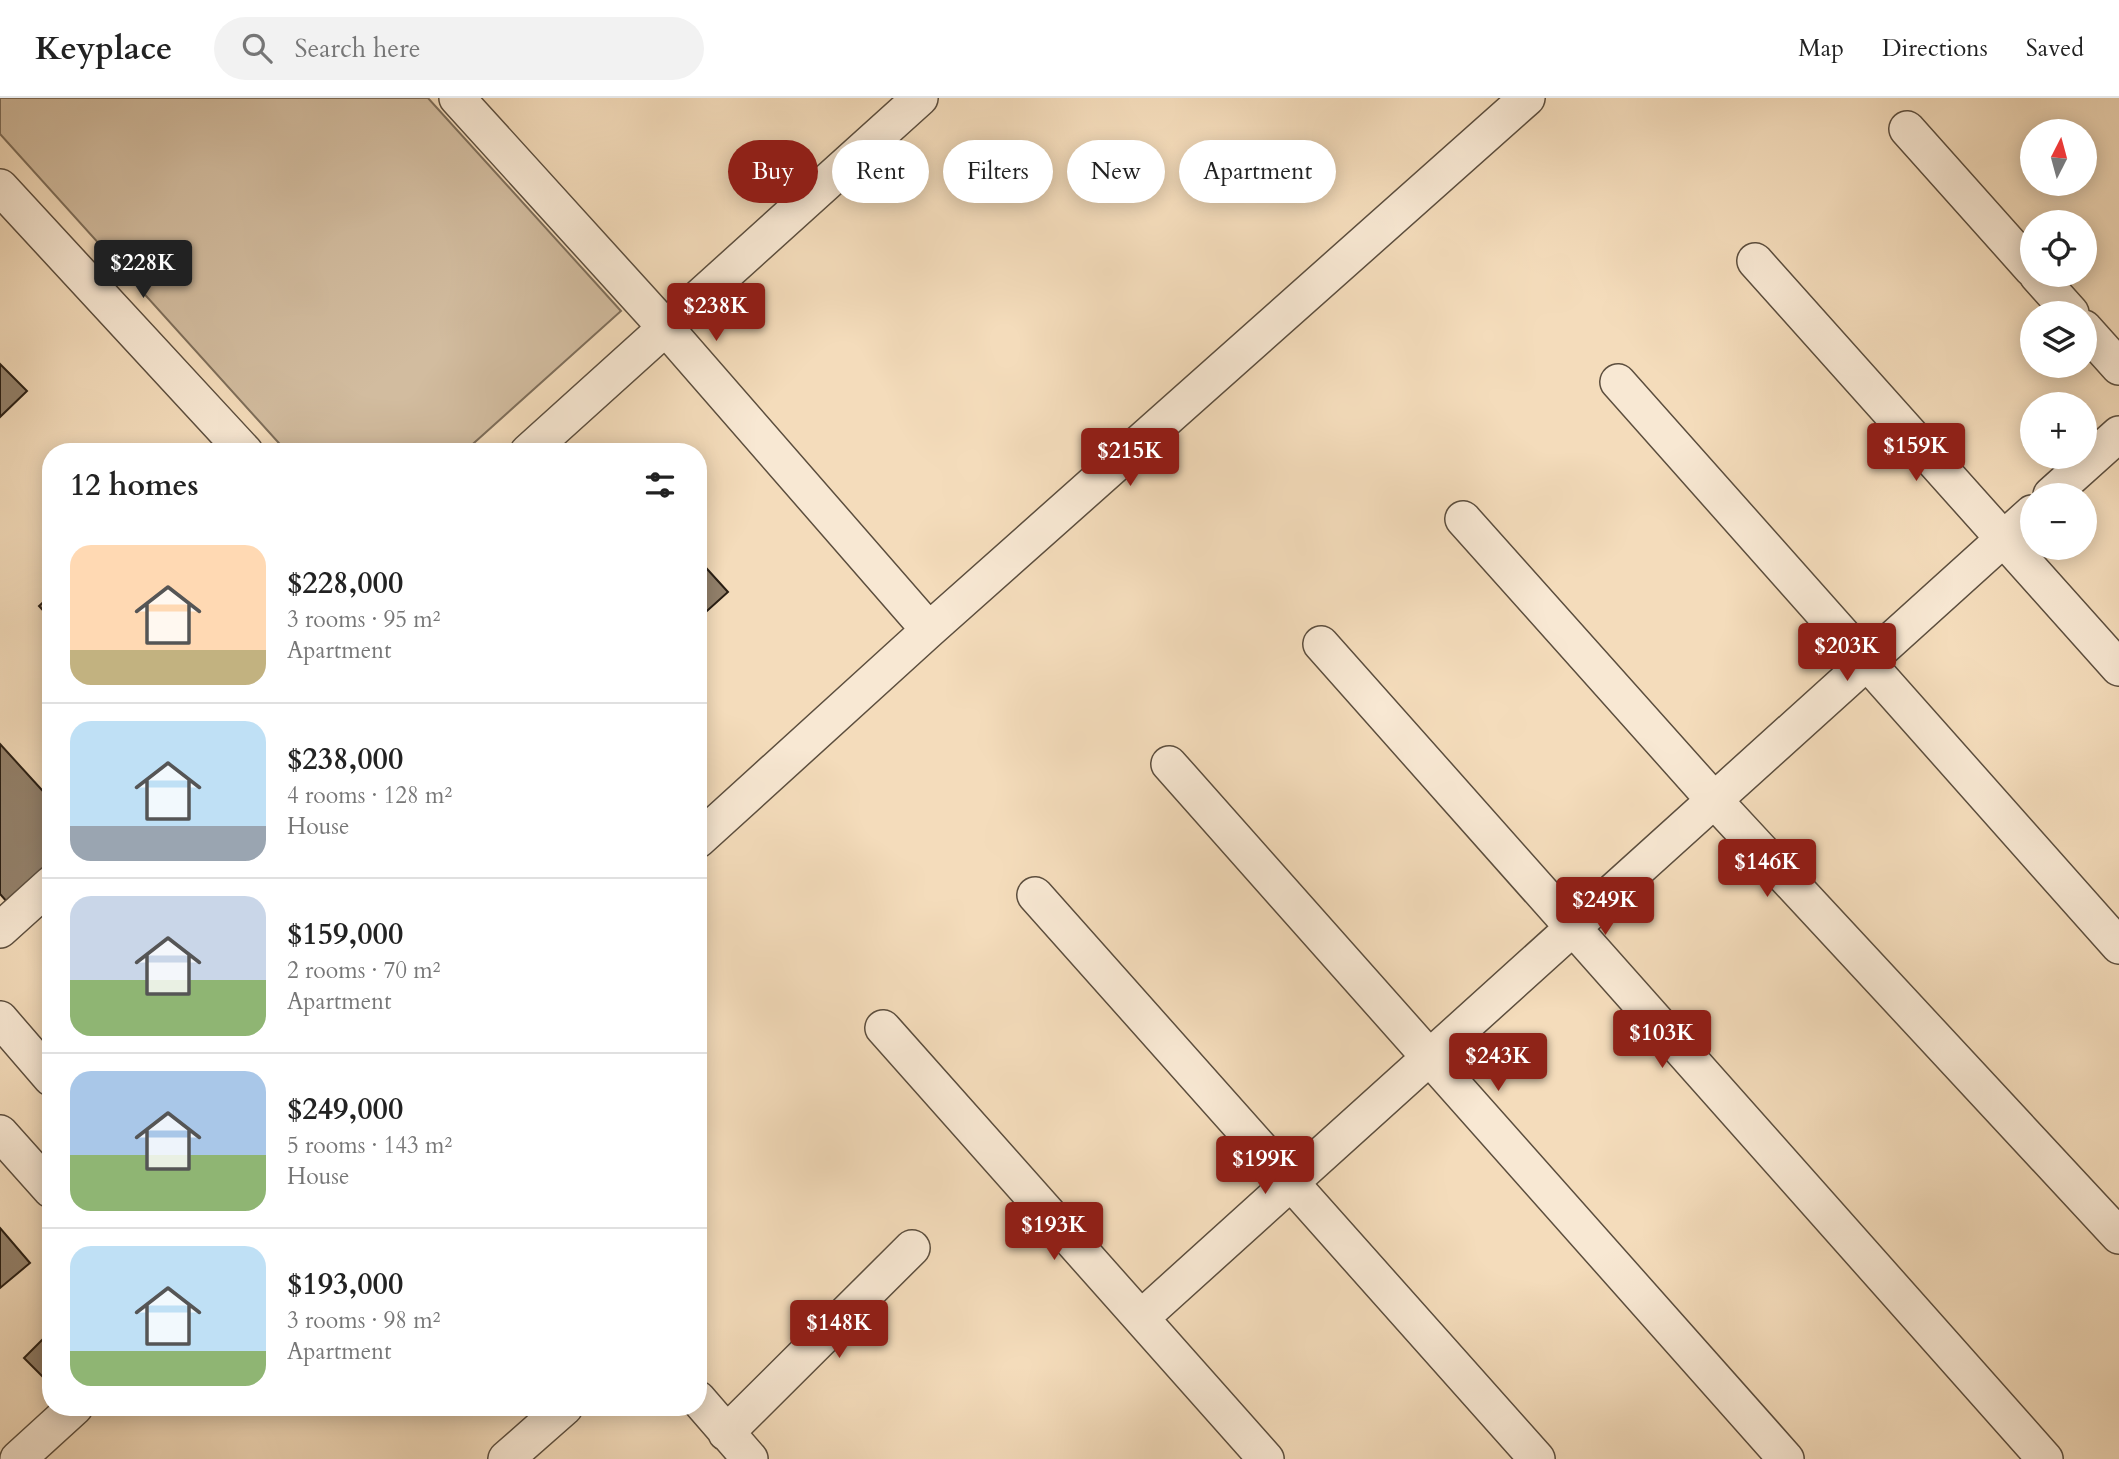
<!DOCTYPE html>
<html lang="en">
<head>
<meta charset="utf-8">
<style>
  body { margin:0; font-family:Cardo,serif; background:#f2f2f2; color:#222; height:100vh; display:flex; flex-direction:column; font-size:26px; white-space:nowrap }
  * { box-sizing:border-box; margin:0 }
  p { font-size:23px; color:#767676 }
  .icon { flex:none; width:38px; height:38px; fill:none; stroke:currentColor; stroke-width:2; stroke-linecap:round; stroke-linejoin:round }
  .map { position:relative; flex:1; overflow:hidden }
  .sheet { position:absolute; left:42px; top:345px; width:665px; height:973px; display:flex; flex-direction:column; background:#fff; border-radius:28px; box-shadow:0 4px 18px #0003 }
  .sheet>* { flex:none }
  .guide { position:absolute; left:728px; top:42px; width:665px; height:63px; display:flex; gap:14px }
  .needle { width:46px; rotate:6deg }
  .fabs { position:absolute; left:2020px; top:21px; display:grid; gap:14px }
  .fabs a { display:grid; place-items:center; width:77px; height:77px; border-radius:50%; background:#fff; box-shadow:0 4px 18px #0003; font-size:35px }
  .price { position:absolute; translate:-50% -60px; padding:0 16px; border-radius:7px; background:#8f2418; color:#fff; font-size:23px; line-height:46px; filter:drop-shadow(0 2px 4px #0008) }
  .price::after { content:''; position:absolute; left:50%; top:42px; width:21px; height:16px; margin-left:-10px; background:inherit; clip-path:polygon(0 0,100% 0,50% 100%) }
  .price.current { background:#222; color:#fff }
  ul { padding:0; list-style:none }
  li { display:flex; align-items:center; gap:21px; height:175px; padding:0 28px }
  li+li { border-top:2px solid #e0e0e0 }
  li span { display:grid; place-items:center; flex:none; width:196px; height:140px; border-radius:21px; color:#555 }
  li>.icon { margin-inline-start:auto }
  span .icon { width:84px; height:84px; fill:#fffc; stroke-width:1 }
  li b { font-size:30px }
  h2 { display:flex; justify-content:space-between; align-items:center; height:84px; padding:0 28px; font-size:30px }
  .pill { padding:0 24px; border-radius:32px; background:#fff; box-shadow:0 4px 18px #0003; font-size:24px; line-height:63px }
  .pill.current { background:#8f2418; color:#fff }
  header { display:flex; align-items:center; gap:42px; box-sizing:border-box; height:98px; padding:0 35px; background:#fff; border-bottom:2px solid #e0e0e0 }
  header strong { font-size:33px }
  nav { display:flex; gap:38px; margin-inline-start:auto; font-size:24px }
  .search { width:490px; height:63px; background:#f2f2f2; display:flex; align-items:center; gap:18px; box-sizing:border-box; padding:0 24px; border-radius:38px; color:#767676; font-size:26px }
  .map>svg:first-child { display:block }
</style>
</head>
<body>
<header>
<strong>Keyplace</strong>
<div class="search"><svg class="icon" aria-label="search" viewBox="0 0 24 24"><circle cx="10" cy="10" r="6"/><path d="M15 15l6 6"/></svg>Search here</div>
<nav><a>Map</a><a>Directions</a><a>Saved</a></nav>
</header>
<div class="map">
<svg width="2119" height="1361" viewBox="0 0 2119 1361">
  <rect width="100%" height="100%" fill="#f4dcbb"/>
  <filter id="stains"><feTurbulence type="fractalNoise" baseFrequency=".00286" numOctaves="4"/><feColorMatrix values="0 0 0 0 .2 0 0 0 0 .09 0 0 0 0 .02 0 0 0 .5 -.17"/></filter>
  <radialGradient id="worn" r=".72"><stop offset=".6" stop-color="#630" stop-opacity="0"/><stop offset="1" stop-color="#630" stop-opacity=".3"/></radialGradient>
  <path fill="#d2bc9f" stroke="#7e6e5a" stroke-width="2" d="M0,0H428L621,213L465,353H286L0,36Z"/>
  <path fill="#93816b" stroke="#2a1f14" stroke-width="2" d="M0,266L27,293L0,319Z
    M698,461L728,494L698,521Z
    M51,497V521L39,508Z
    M0,646L51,702V783L16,814L0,796Z
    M0,1130L30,1165L0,1190Z
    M51,1233V1287L24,1260Z"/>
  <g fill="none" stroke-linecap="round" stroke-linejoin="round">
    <g stroke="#5c4e3e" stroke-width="38">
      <path id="street" d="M457,0L665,229L929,532
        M1907,31L2032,171
        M0,89L245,354
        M1755,163L2119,570
        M2037,177L2071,215
        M2084,230L2119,269
        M1618,284L2119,848
        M528,354L920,0
        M2051,397L2119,336
        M1463,421L1714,702L2119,1138
        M1321,546L2045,1361
        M1169,666L1786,1361
        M698,742L929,532L1527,0
        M1035,797L1537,1361
        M0,832L51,786
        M0,921L51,980
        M883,930L1266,1361
        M0,1035L51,1092
        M1141,1220L2032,415
        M698,1301L750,1361
        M726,1335L912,1150
        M18,1361L75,1309
        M506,1361L565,1309"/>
    </g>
    <use href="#street" stroke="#f8e8d3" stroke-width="35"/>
  </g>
  <rect width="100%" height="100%" filter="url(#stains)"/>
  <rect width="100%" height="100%" fill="url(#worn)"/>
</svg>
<div class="fabs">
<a><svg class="needle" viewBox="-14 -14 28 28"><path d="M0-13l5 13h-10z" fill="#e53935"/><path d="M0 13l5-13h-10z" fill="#767676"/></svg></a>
<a><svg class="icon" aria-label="locate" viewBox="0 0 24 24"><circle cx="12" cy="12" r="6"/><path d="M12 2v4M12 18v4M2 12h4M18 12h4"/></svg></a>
<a><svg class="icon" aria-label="layers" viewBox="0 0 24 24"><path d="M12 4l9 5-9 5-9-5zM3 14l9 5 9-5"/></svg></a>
<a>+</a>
<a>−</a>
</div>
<b class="price current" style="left:143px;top:202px">$228K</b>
<b class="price" style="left:716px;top:245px">$238K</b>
<b class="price" style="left:1916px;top:385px">$159K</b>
<b class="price" style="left:1130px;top:390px">$215K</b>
<b class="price" style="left:1847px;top:585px">$203K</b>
<b class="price" style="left:1767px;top:801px">$146K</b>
<b class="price" style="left:1605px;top:839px">$249K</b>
<b class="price" style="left:1662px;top:972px">$103K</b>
<b class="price" style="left:1498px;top:995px">$243K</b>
<b class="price" style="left:1265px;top:1098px">$199K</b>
<b class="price" style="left:1054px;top:1164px">$193K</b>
<b class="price" style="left:839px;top:1262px">$148K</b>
<div class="guide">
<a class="pill current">Buy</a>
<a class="pill">Rent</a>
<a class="pill">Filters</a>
<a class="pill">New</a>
<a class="pill">Apartment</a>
</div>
<section class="sheet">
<h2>12 homes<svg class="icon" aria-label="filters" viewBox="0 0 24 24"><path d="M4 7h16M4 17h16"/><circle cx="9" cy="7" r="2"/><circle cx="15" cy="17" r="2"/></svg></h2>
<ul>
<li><span style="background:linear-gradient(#ffd9b3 75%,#c2b280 0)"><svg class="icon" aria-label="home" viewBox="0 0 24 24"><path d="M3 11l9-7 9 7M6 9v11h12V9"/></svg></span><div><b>$228,000</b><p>3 rooms · 95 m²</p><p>Apartment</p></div></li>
<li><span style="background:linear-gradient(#bfe0f5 75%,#9aa5b1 0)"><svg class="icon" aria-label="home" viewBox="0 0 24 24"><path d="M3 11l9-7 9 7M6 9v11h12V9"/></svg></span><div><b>$238,000</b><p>4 rooms · 128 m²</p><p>House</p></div></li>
<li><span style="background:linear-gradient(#c9d6e8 60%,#8fb573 0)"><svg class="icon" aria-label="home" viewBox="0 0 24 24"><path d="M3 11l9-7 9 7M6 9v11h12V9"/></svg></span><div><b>$159,000</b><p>2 rooms · 70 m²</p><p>Apartment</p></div></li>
<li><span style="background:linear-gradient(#a9c7e8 60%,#8fb573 0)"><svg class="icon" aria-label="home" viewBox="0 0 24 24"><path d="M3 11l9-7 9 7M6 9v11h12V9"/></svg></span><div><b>$249,000</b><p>5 rooms · 143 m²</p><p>House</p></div></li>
<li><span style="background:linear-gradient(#bfe0f5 75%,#8fb573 0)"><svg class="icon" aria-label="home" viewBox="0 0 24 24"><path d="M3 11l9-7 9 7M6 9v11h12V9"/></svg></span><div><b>$193,000</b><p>3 rooms · 98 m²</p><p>Apartment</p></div></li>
</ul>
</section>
</div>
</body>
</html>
